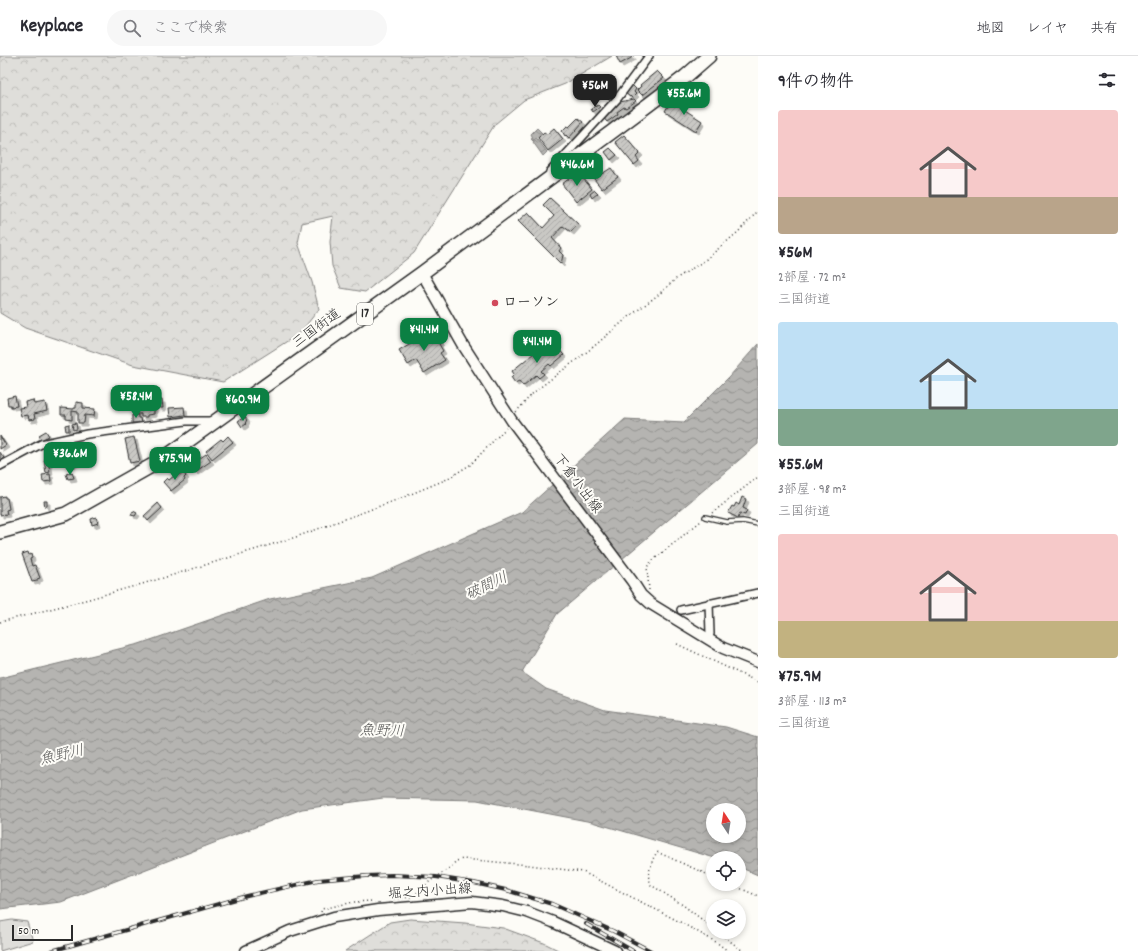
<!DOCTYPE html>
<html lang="ja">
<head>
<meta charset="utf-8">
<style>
  body { margin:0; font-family:Dekko,"Klee One",sans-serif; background:#f7f7f7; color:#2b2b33; height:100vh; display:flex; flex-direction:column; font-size:15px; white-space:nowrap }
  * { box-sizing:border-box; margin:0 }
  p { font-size:13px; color:#7c7c81 }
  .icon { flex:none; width:22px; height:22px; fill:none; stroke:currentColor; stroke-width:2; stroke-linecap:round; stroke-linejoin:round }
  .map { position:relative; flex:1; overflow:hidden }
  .panel { display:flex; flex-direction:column; background:#fff; width:380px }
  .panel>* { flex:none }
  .needle { width:26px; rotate:348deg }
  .controls { position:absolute; left:706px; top:747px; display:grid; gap:8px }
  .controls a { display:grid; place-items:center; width:40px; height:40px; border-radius:50%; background:#fff; box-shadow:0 2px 6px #0003; font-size:20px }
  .scale { position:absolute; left:12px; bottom:10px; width:61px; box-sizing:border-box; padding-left:4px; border:2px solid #2b2b2b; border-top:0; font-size:11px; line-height:14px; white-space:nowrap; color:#2b2b2b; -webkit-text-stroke:3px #fdfcf7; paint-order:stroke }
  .price { position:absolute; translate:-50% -34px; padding:0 9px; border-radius:8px; background:#0b8043; color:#fff; font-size:13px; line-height:26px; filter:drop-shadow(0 1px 2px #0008) }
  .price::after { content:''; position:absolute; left:50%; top:24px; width:12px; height:9px; margin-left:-6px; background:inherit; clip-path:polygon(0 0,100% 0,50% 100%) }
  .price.on { background:#222; color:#fff }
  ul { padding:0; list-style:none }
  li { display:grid; align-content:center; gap:8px; height:212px; padding:0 20px }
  li span { display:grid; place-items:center; height:124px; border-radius:4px; color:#555 }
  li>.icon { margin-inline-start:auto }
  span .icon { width:72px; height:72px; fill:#fffc; stroke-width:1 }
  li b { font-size:17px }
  h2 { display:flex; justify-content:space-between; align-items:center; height:48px; padding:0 20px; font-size:17px }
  header { display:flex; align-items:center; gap:24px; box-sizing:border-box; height:56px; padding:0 20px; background:#fff; border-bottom:1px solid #e1e1e2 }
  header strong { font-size:19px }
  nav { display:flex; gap:22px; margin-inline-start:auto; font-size:14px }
  .search { width:280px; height:36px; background:#f7f7f7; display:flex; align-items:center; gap:10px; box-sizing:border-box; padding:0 14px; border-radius:22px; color:#7c7c81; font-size:15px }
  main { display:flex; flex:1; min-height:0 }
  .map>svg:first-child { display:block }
</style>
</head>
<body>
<header>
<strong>Keyplace</strong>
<div class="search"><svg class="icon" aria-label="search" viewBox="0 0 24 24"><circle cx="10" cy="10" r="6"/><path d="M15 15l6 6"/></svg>ここで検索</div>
<nav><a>地図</a><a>レイヤ</a><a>共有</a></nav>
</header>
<main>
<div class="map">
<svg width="758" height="895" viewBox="0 0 758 895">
  <defs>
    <pattern id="forest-crowns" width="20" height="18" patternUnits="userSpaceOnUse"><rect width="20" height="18" fill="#dfdeda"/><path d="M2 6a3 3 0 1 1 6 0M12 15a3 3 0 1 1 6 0" fill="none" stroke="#c0bfbb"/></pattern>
    <pattern id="water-waves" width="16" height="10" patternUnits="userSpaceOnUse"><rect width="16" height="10" fill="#b5b4b1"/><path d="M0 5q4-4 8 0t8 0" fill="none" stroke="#939390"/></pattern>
    <pattern id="building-hatch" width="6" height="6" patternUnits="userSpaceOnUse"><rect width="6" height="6" fill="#c9c8c4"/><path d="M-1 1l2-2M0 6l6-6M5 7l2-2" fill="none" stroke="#adaca9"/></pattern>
    <filter id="shadow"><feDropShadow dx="3" dy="3" stdDeviation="0" flood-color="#0004"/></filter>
  </defs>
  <rect width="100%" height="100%" fill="#fdfcf7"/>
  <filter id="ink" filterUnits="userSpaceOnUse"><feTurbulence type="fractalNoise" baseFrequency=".025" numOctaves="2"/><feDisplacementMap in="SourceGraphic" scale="8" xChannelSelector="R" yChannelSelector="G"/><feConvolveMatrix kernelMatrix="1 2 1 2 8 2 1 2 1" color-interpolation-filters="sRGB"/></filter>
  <g filter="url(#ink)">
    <path fill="#dfdeda" stroke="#858482" d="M12,864L27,866L33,885L0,895V866Z"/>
    <path fill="url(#forest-crowns)" stroke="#858482" d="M0,0H612L565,28L524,44L495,68L414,197L365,236L341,232L332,210L330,186L333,160L302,167L298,187L312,226L319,253L300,277L223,326L133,309L25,272L0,257Z
      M410,863L465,867L503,872L544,887L560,895H345L390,866Z"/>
    <path fill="url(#water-waves)" stroke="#7e7d7b" fill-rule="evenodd" d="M537,72L542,77L533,85L531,83L533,82L531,78Z
      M537,83L547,96L543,100L533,86Z
      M758,288V388L557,558L522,616L546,633L605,654L726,671L758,681V819L739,811V802H715L592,766L477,744L383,742L302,753L61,846L0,853V622L139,588L270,543L372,522L522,456L625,363L684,366L729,321ZM713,754H739V780H713Z"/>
    <path fill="url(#building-hatch)" stroke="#2b2b2b" filter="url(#shadow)" d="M616,0H633V1L620,8Z
      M657,15L664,22L642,39L637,34L641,30L640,29Z
      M631,28L636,33L634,36L636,38L632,42L630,40V41L624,36Z
      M634,43L636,45L626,52L624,51L617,56L618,58L607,66L602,60L620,46Z
      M671,45L702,65L696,75L665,55Z
      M598,49L600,51L593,56L591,53Z
      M578,62L583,66L569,82L566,79L565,80L562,75L567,70L569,71Z
      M554,72L563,83L548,95L538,82L544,76L547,78Z
      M624,79L640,97L636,101L639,105L634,109L615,86Z
      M610,92L617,99L611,104L605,96Z
      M611,112L618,121L602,133L594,123Z
      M578,116L592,133L576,146L562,128Z
      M595,134L598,137L592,142L590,138Z
      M550,142L578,168L571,176L563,170L552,182L561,192L559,195L563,199L561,208L518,165L528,156L543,172L554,160L543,149Z
      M431,275L435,282L437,281L441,286L439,288L443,295L440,297L445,304L424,317L416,304L408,309L399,294Z
      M553,287L564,299L551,310L549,308L541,315L544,318L539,322L536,319L523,330L519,325L515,327L511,321L514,318L512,315L545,288L547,291Z
      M15,340L17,350L11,351V349H8L7,342Z
      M33,344L34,348L45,346L47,355L34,358L35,363L29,364L28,359L21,360L19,352L26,351L25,346Z
      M159,344H162L163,352H159Z
      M76,346L83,347V352L95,353L94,360L85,359L84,367H78V356L72,355V364L66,363V359H61V352L74,353V352H76Z
      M154,349V358L147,359V361H141V358H136V350Z
      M184,351L185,359L170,361L169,352Z
      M132,359H138V362H140L141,367H132Z
      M245,361L247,364L246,365V366L245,367L246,368L242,371L238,365Z
      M76,367L77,373L73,374L72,368Z
      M69,368V375H66L65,369Z
      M46,375L49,380L41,384L39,379Z
      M0,380L6,389L0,393Z
      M228,380L233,386L212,403L206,395L221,383L223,385Z
      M134,381L140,405L130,407L125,383Z
      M77,392L81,406L67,410L62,397Z
      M0,396L4,402L0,404Z
      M206,398L211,405L195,416L189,408L195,404L196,405Z
      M48,403L50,416L46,417L44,404Z
      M72,416L74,422L68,423L66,418Z
      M183,416L186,420L184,422L185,424L171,435L163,426L167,422L169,424L175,419L176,421Z
      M50,418L51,425L43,426L42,419Z
      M5,440V442H7L9,453L6,454L7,458L0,459V441Z
      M742,441L746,443L743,452L747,454L745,459L740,457L738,462L728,457L732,450L734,451L736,447L739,449Z
      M44,445H47V450L45,451Z
      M158,447L162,452L148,465L144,460Z
      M133,455L137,457L135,460L131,459Z
      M96,461L98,467L92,469L91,463Z
      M28,496L29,499L31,498L32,502L30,503L32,510L35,509L40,522L37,523V525L32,526L22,498Z"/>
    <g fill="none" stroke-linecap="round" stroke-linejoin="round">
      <g stroke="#2b2b2b" stroke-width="6">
        <path id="lane" d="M705,461L727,466L743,465L758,468"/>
      </g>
      <g stroke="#2b2b2b" stroke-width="10">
        <path id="street" d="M550,116L617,43L649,0
          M0,410L41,388L87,378L186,365H213
          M681,554L758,537
          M707,582L710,578L709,547"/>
      </g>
      <g stroke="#2b2b2b" stroke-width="13">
        <path id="secondary" d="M422,217L463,289L512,365L632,525L641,539L651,548L723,592L758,606
          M246,895L290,875L334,861L378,854L472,846L503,850L527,856L553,866L615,895"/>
      </g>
      <g stroke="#2b2b2b" stroke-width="16">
        <path id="highway" d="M0,476L66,458L160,405L422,217L648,49L685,21L709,0"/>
      </g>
      <path stroke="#2b2b2b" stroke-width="1.5" stroke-dasharray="1 3" stroke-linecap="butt" d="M516,356L534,336L592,292L626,263L658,239L677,222L704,205L738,176L758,155
        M712,457L758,421
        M649,534L647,511L652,505L701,465
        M0,566L89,543L163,522L296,481L399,443L445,424L470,409L506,372
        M677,588L758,626
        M713,821L657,796L653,803L648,819L651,829L683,849L713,872
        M730,828L758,840
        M394,843L410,841L420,835L430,825L451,811L456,805L463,803L529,809L583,816L680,866L716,886L728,895
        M321,856L322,853L354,846L373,845
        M718,876L743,895"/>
      <use href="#lane" stroke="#fdfcf7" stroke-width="3.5"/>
      <use href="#street" stroke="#fdfcf7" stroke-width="7"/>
      <use href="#secondary" stroke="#fdfcf7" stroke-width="10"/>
      <use href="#highway" stroke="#fdfcf7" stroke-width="13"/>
      <g stroke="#2b2b2b" stroke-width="4">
        <path id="rail" d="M586,868L633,895
          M51,895L247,840L318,824L366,820L393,819L436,821L474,827L506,834L552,848L613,875L651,895"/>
      </g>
      <use href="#rail" stroke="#fdfcf7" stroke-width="2.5" stroke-dasharray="8" stroke-linecap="butt"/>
    </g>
  </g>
  <circle fill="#d1495b" stroke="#fdfcf7" stroke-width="1.5" cx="495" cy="247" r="4"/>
  <g text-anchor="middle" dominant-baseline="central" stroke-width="4" stroke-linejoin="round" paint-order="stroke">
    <rect fill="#fdfcf7" stroke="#6a6a68" stroke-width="1" x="357" y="247" width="16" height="22" rx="3"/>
    <g font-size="13" font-weight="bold" fill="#2b2b2b">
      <text x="365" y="258">17</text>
    </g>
    <g font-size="14" font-weight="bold" fill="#2b2b2b" stroke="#fdfcf7" text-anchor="start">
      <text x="503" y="247">ローソン</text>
    </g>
    <g font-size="14" fill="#2b2b2b" stroke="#fdfcf7">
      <text transform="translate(317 273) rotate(-36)">三国街道</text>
      <text transform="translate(577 428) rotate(53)">下倉小出線</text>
      <text transform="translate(430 836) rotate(-4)">堀之内小出線</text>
    </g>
    <g font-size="15" font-style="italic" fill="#5b5b5a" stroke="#fdfcf7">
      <text transform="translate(487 531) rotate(-25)">破間川</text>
      <text transform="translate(382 676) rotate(1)">魚野川</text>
      <text transform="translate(62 700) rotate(-13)">魚野川</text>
    </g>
  </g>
</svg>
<div class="controls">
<a><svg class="needle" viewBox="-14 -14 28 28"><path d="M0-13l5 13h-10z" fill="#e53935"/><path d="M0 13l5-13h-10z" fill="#7c7c81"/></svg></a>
<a><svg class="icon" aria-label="locate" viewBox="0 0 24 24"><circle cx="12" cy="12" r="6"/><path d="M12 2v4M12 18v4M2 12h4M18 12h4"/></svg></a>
<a><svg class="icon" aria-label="layers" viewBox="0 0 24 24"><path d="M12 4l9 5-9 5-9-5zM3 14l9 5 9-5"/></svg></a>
</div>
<div class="scale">50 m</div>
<b class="price on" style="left:595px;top:52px">¥56M</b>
<b class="price" style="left:684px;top:60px">¥55.6M</b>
<b class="price" style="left:577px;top:131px">¥46.6M</b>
<b class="price" style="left:424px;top:296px">¥41.4M</b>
<b class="price" style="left:537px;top:308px">¥41.4M</b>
<b class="price" style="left:136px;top:363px">¥58.4M</b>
<b class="price" style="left:243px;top:366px">¥60.9M</b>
<b class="price" style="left:70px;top:420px">¥36.6M</b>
<b class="price" style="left:175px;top:425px">¥75.9M</b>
</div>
<section class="panel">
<h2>9件の物件<svg class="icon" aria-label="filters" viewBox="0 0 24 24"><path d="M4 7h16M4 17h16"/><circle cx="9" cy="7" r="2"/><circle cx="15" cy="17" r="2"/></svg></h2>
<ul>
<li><span style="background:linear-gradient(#f6c9c9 70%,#b9a48a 0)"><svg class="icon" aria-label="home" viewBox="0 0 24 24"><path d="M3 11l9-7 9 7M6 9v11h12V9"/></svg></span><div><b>¥56M</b><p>2部屋 · 72 m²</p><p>三国街道</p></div></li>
<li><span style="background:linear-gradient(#bfe0f5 70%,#7fa58c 0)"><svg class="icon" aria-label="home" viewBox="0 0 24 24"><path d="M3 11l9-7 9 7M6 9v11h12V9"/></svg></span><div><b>¥55.6M</b><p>3部屋 · 98 m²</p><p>三国街道</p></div></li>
<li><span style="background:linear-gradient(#f6c9c9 70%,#c2b280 0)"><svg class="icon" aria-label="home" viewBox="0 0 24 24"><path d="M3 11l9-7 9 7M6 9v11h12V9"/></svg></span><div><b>¥75.9M</b><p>3部屋 · 113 m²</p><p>三国街道</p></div></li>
</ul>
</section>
</main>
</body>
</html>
